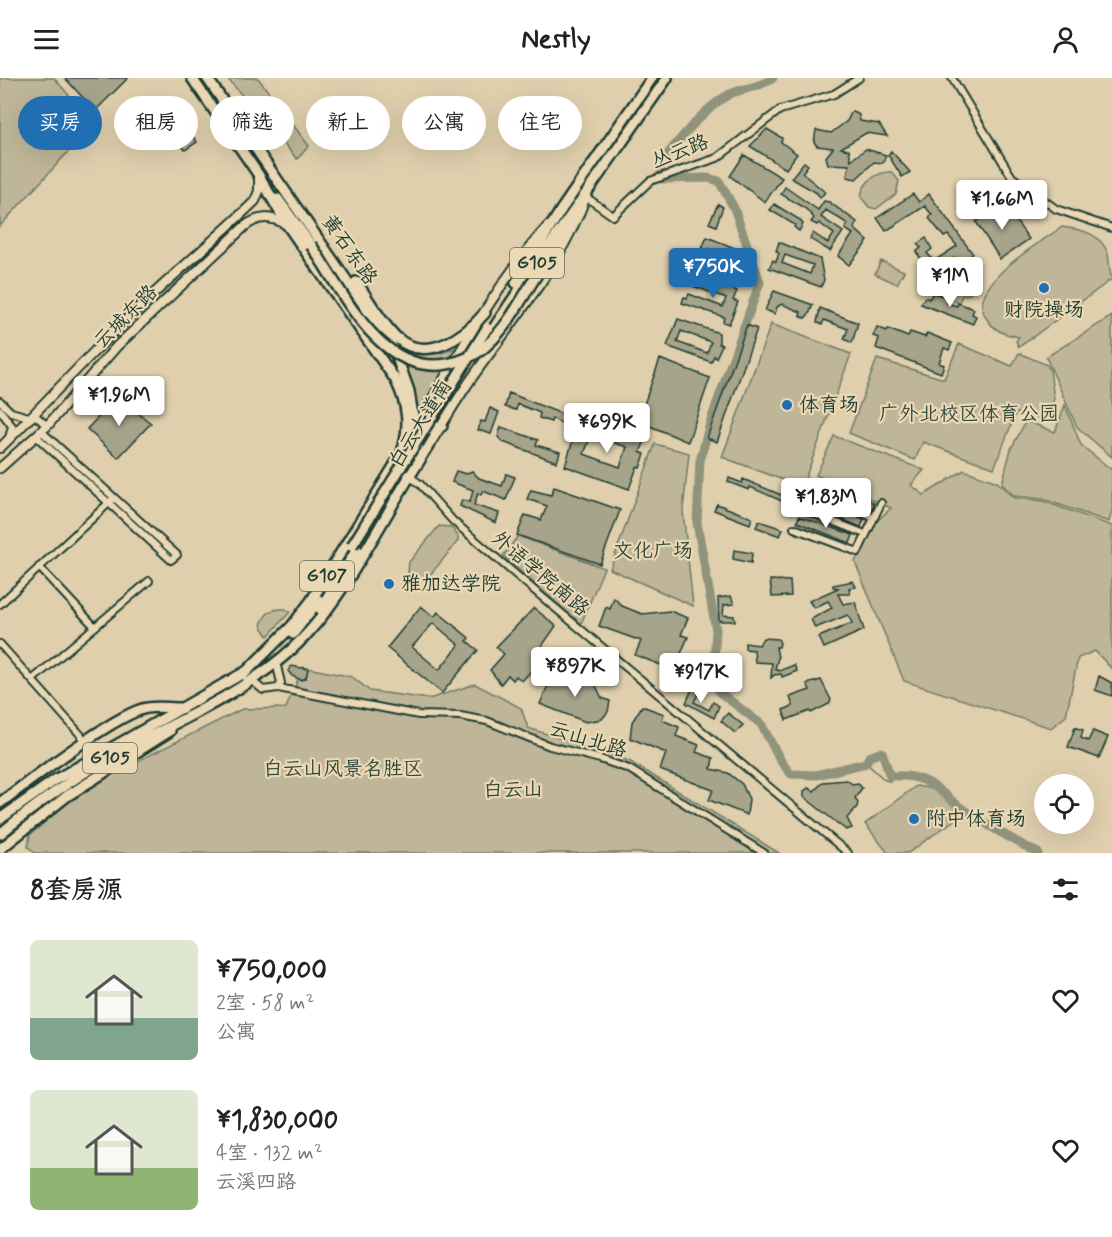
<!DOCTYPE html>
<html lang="zh">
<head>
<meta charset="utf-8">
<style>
  body { margin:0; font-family:Mynerve,"LXGW WenKai TC",sans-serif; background:#f6f6f6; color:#222; height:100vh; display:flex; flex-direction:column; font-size:22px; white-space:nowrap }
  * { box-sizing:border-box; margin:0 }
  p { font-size:20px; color:#767676 }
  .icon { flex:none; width:33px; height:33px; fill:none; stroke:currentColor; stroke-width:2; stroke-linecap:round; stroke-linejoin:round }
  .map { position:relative; height:775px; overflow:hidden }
  .details { display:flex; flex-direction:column; background:#fff; flex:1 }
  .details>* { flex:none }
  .top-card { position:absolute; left:18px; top:18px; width:600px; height:54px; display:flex; gap:12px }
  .tools { position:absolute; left:1034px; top:696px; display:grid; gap:12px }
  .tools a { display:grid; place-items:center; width:60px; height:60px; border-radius:50%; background:#fff; box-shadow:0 6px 24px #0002; font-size:30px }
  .price { position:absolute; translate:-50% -51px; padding:0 14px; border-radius:6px; background:#fff; color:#222; font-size:20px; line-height:39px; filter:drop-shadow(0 2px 3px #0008) }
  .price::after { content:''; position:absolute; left:50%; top:36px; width:18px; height:14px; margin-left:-9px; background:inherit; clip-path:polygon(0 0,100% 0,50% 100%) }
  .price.current { background:#1f6fb2; color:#fff }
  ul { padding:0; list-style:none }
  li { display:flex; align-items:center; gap:18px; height:150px; padding:0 30px }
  li span { display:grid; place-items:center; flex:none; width:168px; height:120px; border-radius:9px; color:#555 }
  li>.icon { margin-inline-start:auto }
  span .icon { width:72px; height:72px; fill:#fffc; stroke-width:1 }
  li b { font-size:26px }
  h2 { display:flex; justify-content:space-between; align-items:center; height:72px; padding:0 30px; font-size:26px }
  .pill { padding:0 21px; border-radius:27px; background:#fff; box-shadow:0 6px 24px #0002; font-size:21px; line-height:54px }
  .pill.current { background:#1f6fb2; color:#fff }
  header { display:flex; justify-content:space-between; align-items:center; height:78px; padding:0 30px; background:#fff; font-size:27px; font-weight:800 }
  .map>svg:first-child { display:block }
</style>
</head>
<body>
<header><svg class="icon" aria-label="menu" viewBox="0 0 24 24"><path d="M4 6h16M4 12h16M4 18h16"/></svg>Nestly<svg class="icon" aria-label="person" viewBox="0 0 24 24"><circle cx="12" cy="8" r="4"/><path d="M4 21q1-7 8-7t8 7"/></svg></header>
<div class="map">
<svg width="1112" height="775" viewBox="0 0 1112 775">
  <rect width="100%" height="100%" fill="#dfcfad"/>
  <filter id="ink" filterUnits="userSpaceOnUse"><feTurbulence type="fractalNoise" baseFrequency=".0167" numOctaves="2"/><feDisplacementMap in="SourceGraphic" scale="12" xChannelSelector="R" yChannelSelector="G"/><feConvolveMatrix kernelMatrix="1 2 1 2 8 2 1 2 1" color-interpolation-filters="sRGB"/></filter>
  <g filter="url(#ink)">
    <path fill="#bfb699" stroke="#6f7a66" stroke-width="1.5" d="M0,0H54L94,46L0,148Z
      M227,0H258L309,68L297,81Z
      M892,94L899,103L896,116L876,131L869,129L861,119C862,105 877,93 892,94Z
      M1062,149C1081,151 1103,156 1108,177C1110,186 1109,193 1112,201L1019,269L1016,263L1019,259C1003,256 994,253 985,238C967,206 1041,164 1062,149Z
      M881,183L904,193L897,206L875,196Z
      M961,200H969L974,208L970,216L962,217L959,225L948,220L956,202Z
      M1112,238V379L1077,349L1046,279Z
      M771,246L851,276L802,409L722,379Z
      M391,262C415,279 434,281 460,268L418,335L411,301Z
      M959,266L1012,288L1019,275L1047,287L1050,292L1054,321L1046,341L1016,335L994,390L923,364L915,382L849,355L877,281L944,301Z
      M1065,327L1081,367L1112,392V433L1109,444L1043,421L1014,418L1002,406L1011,371L1026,343L1055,354Z
      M834,358L924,392L911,407L924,417L964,392L997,404L1014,420L1043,423L1112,448V591L1095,573L1078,580L1066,638L1051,650L904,603L855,484L872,448L891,430L816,397Z
      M655,366L689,375L683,433L693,528L610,491Z
      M439,448L451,449L458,458V463L426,502H416L408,494L409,484Z
      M518,458L604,490L581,546L503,478Z
      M285,531L290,534L268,558L261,547C265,535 272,530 285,531Z
      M303,589L352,599L370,613L429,621L475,606L521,630L528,650L629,683L779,775H35L28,769L30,757L88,708L242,631L286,630Z
      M916,708L933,711L963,736L908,775H888L865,746Z"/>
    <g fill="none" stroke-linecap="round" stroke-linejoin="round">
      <path stroke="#63715f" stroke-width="1.5" d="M866,685L885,702L890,703V698"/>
      <path stroke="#90937b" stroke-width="9" d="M773,0C760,10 744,9 730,16C702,31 680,62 660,85L662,101L708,100L719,103L734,130L760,204L710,345L700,383L697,445L716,552L713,598L719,614L761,646L782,685L791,696L816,697L866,685L869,679L882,674L890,698C934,695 938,716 970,736C992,750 1015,763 1038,775"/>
    </g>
    <path fill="#a6a48a" stroke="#1f3d34" stroke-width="1.5" fill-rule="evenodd" d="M65,0H128L95,33Z
      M852,33L859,37L860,43L879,46L887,58L866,55L841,70L849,72L851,82L866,71L886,77L883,85L874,84L856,101L847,99L849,87L828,86L826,79L833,70L817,68L814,64L816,52L831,55L847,43Z
      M767,51L782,60L781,64L797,76L786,91L750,68Z
      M189,53L197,64L185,72L176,60Z
      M891,73L910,94L902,99L888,77Z
      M744,77L782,100L765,124L730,98Z
      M804,84L808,87L802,95L825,114L820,120L817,115L791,100Z
      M785,109L818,132L824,123L829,124L857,144L854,150L868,163L849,187L838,178L853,156L845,151L848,146L826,132L821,139L843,154L830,173L810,161L813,155L828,165L834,156L819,145L817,147L811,144L814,140L806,131L781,116Z
      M913,116L919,124L929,116L973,176L957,187L954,180L944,187L948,193L930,206L925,198L931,194L916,174L921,170L917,166L926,160L932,171L927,175L934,183L957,168L948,157L944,159L929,140L932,137L925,128L886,153L877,140Z
      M1002,124L1029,161L1000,181L976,144Z
      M718,126L723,129L716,148L709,145Z
      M774,126L800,142L803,146L799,153L794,149L795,147L770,132Z
      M707,159L735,170L736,174L733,179L709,171L705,182L740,192L735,200L695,186Z
      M779,164L820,181L824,202L821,209L769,190L773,182L776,184L779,175L776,173ZM785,177L813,187L810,196L782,185Z
      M694,197L737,213L733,222L738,224L729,246L723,244L724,239L682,225L684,219L687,220L689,216L723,229L726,220L690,207Z
      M774,213L813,227L809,236L805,240L800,238L801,234L782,226L777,229L775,236L765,232Z
      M933,215L950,220L947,225L957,228L958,225L974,231L972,236L976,238L973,246L921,226L925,219L929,221Z
      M820,230L858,245L852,265L844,261L848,251L824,242L822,247L817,244Z
      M678,241L719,255V266L722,267L716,280L714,278L711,284L667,268ZM681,253L711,264L707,275L677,264Z
      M747,247L757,251L717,364L707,360Z
      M877,249L887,253L888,251L908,259L910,254L925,259L927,255L952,265L949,272L944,270L939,285L944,287L941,295L876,270L879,260L873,258Z
      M660,281L710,300L688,364L638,343Z
      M509,315L572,340L570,351L562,349L563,346L552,340L551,344L539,340L540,335L518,326L516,332L505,329Z
      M117,319L151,345L118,380L87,351Z
      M490,330L499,334L491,356L478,352L481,343L485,344Z
      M582,337L646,361L640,374L645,376L640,390L637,389L629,411L565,388L576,352L591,357L584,376L620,389L627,369L605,362L607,355L579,345Z
      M501,349L538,362L536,367L560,374L557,384L503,364L498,359Z
      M456,393L466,396L472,393L479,400L502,408L506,396L515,399L506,422L483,413L481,417L478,415L474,427L499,435L496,445L460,428L462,422L470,424L473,412L452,404Z
      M729,400L742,405L743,401L786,419L784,424L750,409L749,412L728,404Z
      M817,401L874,425L872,432L814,410Z
      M554,409L620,432L600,486L517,457L525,437L541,442L547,428L527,421L531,412L551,417Z
      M806,418L864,441L861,449L804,426Z
      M717,426L752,440L750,446L714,432Z
      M799,438L853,457L850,465L797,444Z
      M759,443L783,451L780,458L756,449Z
      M734,472L752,475L751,485L733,481Z
      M770,502L790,503L791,518L772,519Z
      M853,503L856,509L849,510L850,516H838L843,526L855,524L864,552L824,570L819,559L852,545L848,537L815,550L811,541L832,530L828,523L814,530L809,523L838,510L833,509V507Z
      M731,518L734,526L724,527L723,537L734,538L735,543H719L718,520Z
      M614,520L622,528L642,536L670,533L688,540L681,557L688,559L674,592L635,577L641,563L599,548L606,529L610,531Z
      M421,528L434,539L438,534L469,560L467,563L478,572L442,615L387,570ZM433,545L459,567L439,592L412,569Z
      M534,530L556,548L535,578L541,582L522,603L516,598L513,602L508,597L501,606L490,592L504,576L496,569Z
      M763,560L778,561L780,565L779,569H776L778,580L775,591L779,593L794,587L797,593L782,599L781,596L774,597L771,600L772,585L755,584L754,572L745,571V565L759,567Z
      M291,588L308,591L306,600L301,602L292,598L288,593Z
      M554,594H565L582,600L579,611L588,602L594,604L602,620L610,623L608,634L602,641L586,644L540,626Z
      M1099,598L1112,605V618L1095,612Z
      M821,602L831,622L829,626L811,635L810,633L786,642L783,632L793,628L790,619L810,612L807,606Z
      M693,609L700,613L694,624L709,632L713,624L719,628L714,640L686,625Z
      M642,628L664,636L662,642L679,649L676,658L699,667L696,674L713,680L711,691L728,695L742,706L749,721L747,737L709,722L713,712L660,692L666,675L630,660L632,644Z
      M728,635L743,647L735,655L721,643Z
      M1075,649L1083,652L1081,660L1088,663L1093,653L1108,659L1099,680L1068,669Z
      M847,702L852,706L858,705L862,710L855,720L858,724L857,729L847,740L852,750L846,752L804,719V713L808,710L814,713L823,704Z"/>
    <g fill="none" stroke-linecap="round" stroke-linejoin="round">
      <g stroke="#1f3d34" stroke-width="10">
        <path id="minor" d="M952,0L1012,99L1056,131L1112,150
          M586,119L613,138L650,103L717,80L780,32L834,16L859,0
          M0,323L11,334L32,340
          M0,332L12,348L9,360
          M35,337L47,348
          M36,358L171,482L177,477L41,353
          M397,389L420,406L453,443L535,513L848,775
          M805,412L872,439
          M799,430L865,456
          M794,450L858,474L881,425
          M39,489L95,549
          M0,526L112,422
          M0,566L87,664
          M32,602L149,503
          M251,602L263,612L278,610L281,605L276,584
          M278,610L419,637L460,638L487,643L550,668L600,681L629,691L764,775"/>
      </g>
      <g stroke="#1f3d34" stroke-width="12">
        <path id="major" d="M414,353C452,287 497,204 548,148
          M0,370C44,327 85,281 129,239C170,199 214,163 255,123L259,113V101
          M420,382C438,354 454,325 474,297C514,241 561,186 585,121
          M0,390L47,348L117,268L244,149C259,137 271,138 287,147"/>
      </g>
      <g stroke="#1f3d34" stroke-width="14">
        <path id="highway" d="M192,0L258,96L288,148L395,301C408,326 411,350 401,377L311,523L292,548L243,597
          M278,121L311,167
          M538,195L574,139
          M356,204C369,221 381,245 397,260C427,286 465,258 485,235
          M516,205L561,132L652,0
          M492,253C548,167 608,85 667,0
          M418,352H431L442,348
          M320,531L357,471
          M293,556L319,522
          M0,725C27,705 118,634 147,630C157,628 169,630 179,630
          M0,741L55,702L247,593
          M0,756C34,728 70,702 109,680C170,646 239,619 292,571C343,525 381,441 420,382L409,313L394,271L207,0
          M0,771L67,718L170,653"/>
      </g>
      <use href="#minor" stroke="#ebd8b5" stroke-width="6"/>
      <use href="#major" stroke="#ebd8b5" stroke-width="8"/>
      <use href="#highway" stroke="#ebd8b5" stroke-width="9"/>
      <g stroke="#1f3d34" stroke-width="14" stroke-linecap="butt">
        <path id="highway-bridge" d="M311,167C343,214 380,298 447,286C463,283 477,277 488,266C509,247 523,218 538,195
          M352,468L487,250"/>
      </g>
      <use href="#highway-bridge" stroke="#ebd8b5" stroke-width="9"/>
    </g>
  </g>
  <g fill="#1f6fb2" stroke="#ebd8b5" stroke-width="2">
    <circle cx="1044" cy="210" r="6"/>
    <circle cx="787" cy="327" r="6"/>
    <circle cx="389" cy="506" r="6"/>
    <circle cx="914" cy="741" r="6"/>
  </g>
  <g text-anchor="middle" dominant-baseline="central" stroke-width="4.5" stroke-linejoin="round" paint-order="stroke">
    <g fill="#ebd8b5" stroke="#5c6c5b" stroke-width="1.5">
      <rect x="510" y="170" width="54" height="30" rx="4.5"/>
      <rect x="300" y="483" width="54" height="30" rx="4.5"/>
      <rect x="83" y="665" width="54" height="30" rx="4.5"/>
    </g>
    <g font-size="18" font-weight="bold" fill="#1f3d34">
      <text x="537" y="185">G105</text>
      <text x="327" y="498">G107</text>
      <text x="110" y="680">G105</text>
    </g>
    <g font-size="20" fill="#1f3d34" stroke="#ebd8b5">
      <text transform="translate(680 74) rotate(-21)">丛云路</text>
      <text transform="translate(349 172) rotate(55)">黄石东路</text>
      <text transform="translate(126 239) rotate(-45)">云城东路</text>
      <text transform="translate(421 346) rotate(-58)">白云大道南</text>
      <text transform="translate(540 496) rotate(40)">外语学院南路</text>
      <text transform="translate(588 662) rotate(17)">云山北路</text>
    </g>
    <g font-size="20" fill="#1f3d34" stroke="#ebd8b5" text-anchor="start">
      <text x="1044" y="232" text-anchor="middle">财院操场</text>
      <text x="799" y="327">体育场</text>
      <text x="401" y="506">雅加达学院</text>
      <text x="926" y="741">附中体育场</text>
    </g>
    <g font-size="20" fill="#2f493e" stroke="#ebd8b5">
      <text x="969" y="336">广外北校区体育公园</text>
      <text x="653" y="473">文化广场</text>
      <text x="343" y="691">白云山风景名胜区</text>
      <text x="513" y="712">白云山</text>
    </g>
  </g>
</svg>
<div class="tools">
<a><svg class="icon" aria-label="locate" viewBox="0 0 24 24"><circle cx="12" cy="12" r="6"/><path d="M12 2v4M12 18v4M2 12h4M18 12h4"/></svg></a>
</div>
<b class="price" style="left:1002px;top:153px">¥1.66M</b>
<b class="price current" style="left:713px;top:221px">¥750K</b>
<b class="price" style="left:950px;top:230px">¥1M</b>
<b class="price" style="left:119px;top:349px">¥1.96M</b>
<b class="price" style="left:607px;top:376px">¥699K</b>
<b class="price" style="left:826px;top:451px">¥1.83M</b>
<b class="price" style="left:575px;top:620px">¥897K</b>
<b class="price" style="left:701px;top:626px">¥917K</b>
<div class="top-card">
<a class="pill current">买房</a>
<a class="pill">租房</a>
<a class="pill">筛选</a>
<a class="pill">新上</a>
<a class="pill">公寓</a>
<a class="pill">住宅</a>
</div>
</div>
<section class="details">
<h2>8套房源<svg class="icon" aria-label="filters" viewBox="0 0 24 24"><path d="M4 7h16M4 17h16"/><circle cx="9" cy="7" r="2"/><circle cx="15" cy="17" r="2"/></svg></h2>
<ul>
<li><span style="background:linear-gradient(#dfe7d0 65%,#7fa58c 0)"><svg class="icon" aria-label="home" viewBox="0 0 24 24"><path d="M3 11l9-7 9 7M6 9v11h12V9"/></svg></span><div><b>¥750,000</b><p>2室 · 58 m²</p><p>公寓</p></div><svg class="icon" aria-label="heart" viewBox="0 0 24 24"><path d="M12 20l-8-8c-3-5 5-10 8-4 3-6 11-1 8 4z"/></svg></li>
<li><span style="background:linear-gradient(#dfe7d0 65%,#8fb573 0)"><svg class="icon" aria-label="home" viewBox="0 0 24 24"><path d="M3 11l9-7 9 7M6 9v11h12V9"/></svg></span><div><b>¥1,830,000</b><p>4室 · 132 m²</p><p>云溪四路</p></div><svg class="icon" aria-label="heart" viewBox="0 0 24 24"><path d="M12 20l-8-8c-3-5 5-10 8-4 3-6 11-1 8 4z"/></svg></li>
</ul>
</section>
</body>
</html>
